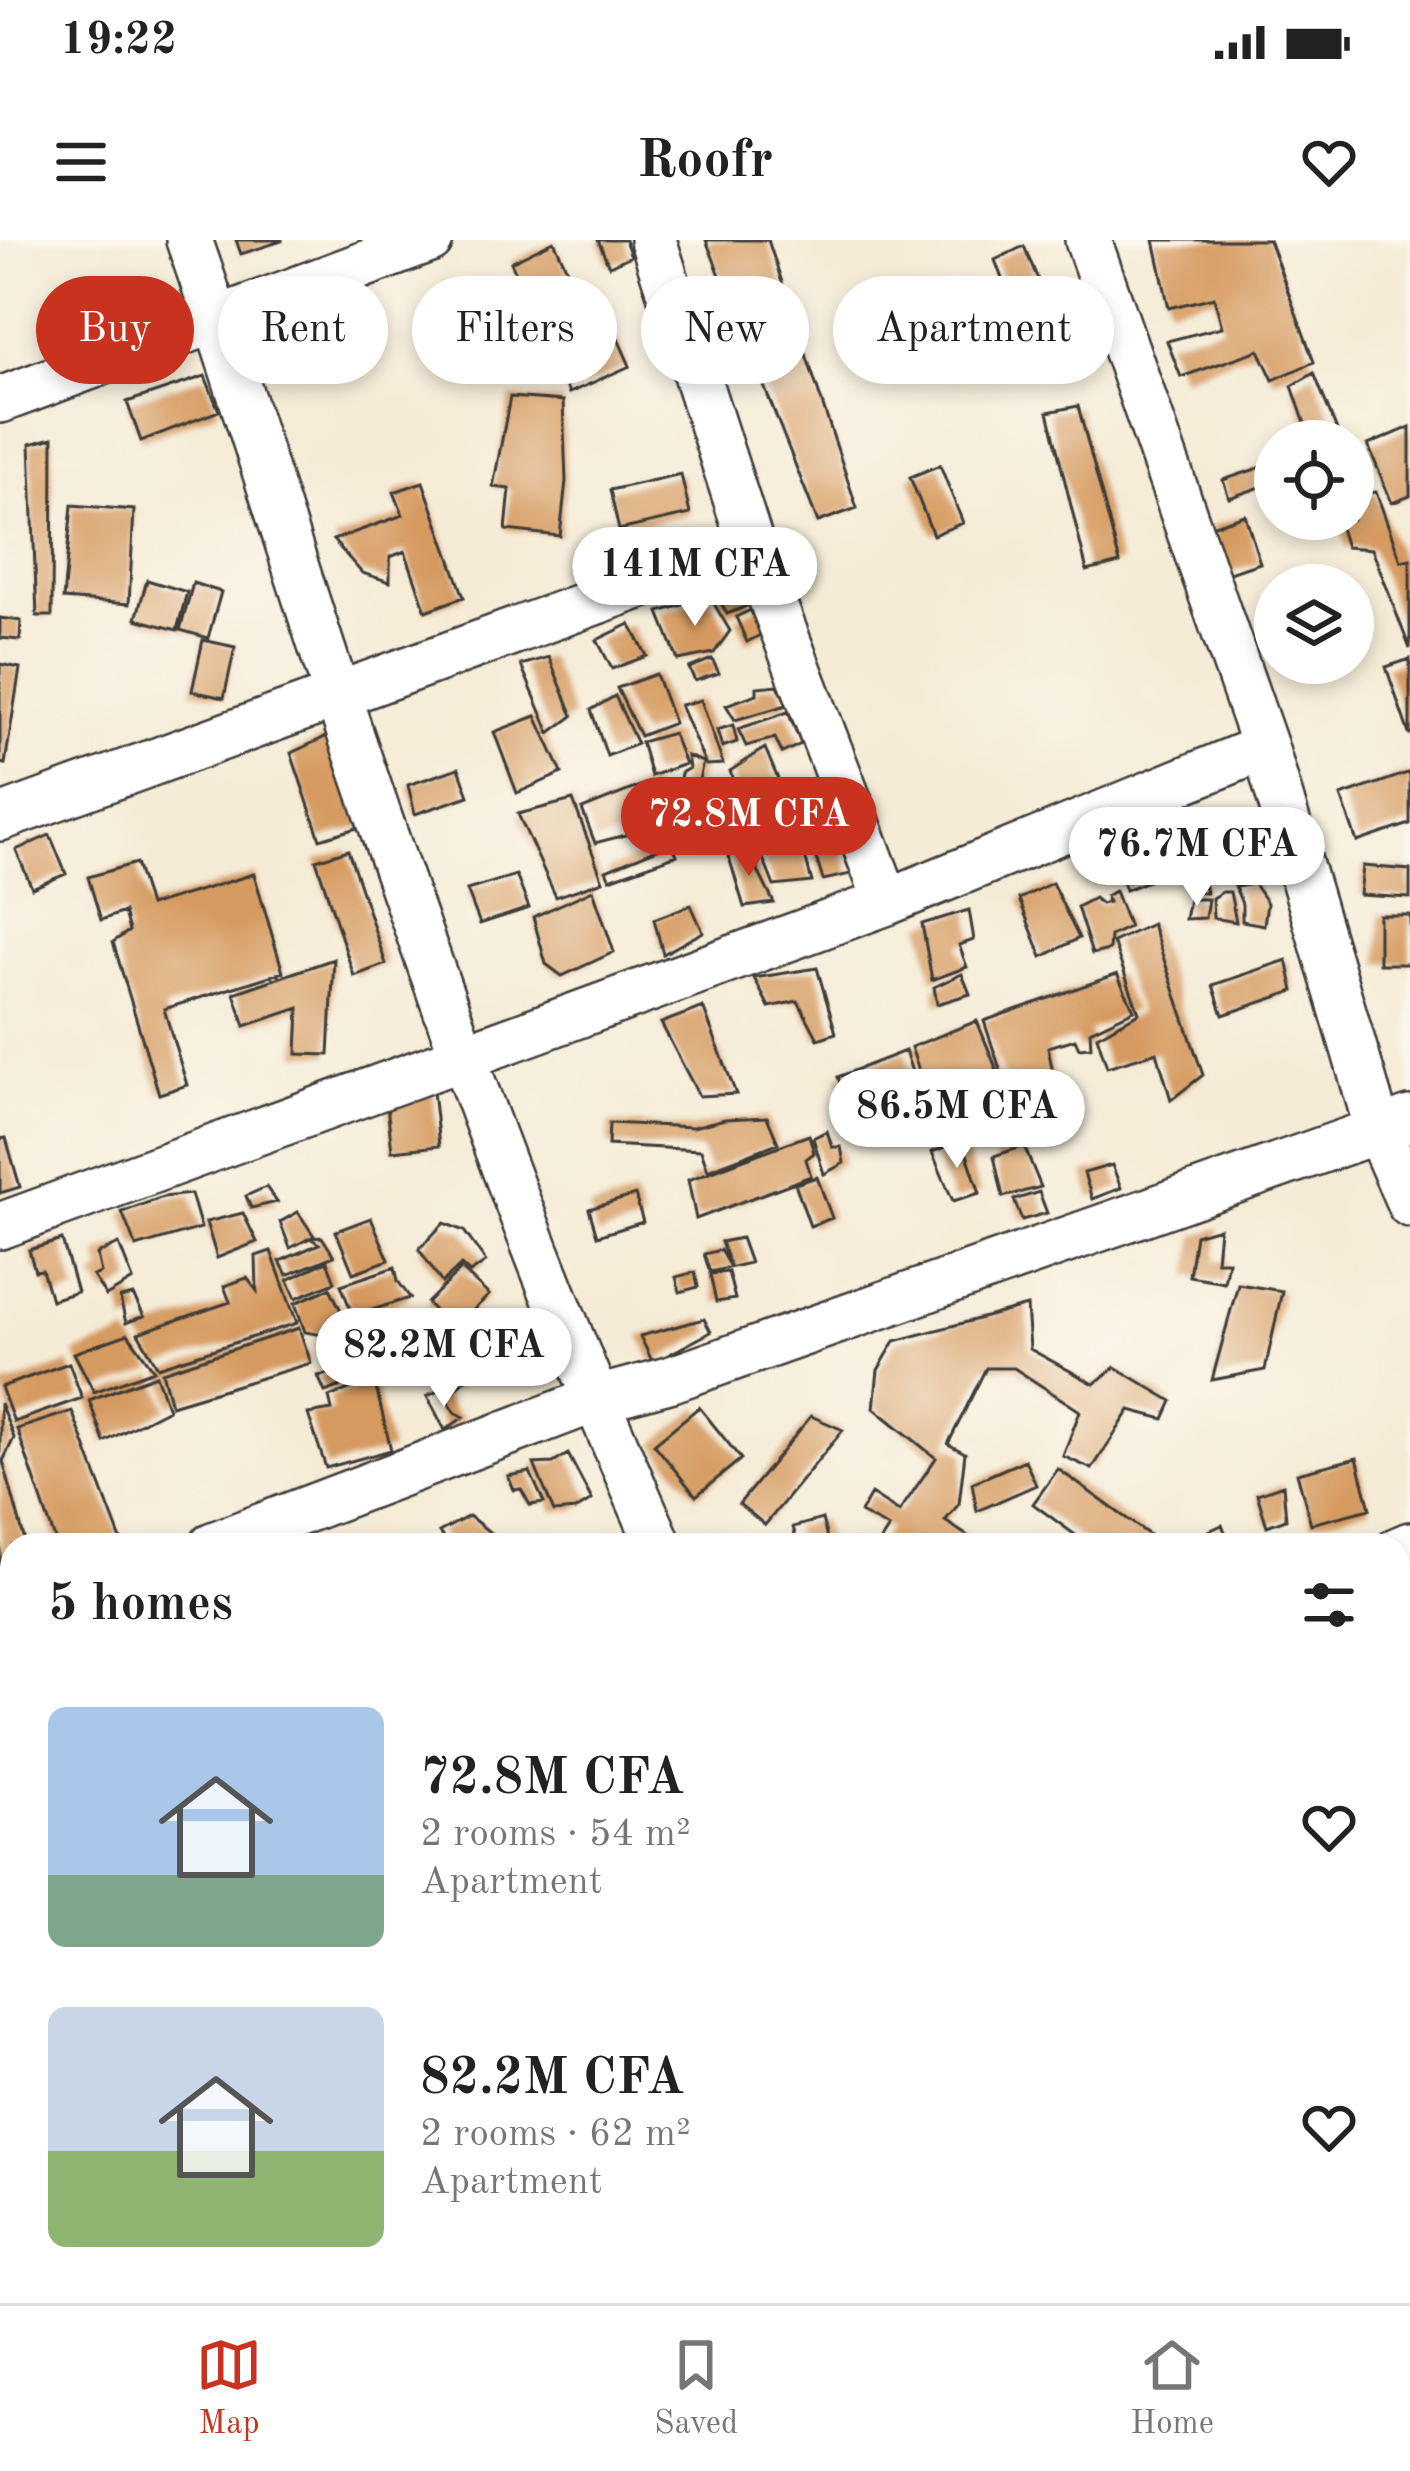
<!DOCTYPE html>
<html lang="en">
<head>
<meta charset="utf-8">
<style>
  body { margin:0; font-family:"Old Standard TT",serif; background:#f6f6f6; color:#222; height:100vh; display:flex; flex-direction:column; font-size:45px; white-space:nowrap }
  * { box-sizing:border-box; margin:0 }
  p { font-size:39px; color:#767676 }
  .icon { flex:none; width:66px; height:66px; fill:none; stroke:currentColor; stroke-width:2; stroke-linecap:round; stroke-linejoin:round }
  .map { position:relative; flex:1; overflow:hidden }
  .details { position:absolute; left:0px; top:1293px; width:1410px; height:771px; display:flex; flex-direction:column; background:#fff; border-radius:36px 36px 0 0; box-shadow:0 6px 18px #0003 }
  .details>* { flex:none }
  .guide { position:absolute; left:36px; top:36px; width:1338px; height:108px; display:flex; gap:24px }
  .tools { position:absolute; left:1254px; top:180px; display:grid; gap:24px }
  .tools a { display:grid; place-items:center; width:120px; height:120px; border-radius:50%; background:#fff; box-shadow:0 6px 18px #0003; font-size:60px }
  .price { position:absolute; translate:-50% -102px; padding:0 27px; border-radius:42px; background:#fff; color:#222; font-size:39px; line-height:78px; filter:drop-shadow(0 3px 6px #0008) }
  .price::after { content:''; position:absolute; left:50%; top:72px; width:36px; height:27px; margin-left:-18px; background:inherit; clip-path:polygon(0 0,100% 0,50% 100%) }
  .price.selected { background:#c8321e; color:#fff }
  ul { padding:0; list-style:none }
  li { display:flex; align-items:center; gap:36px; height:300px; padding:0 48px }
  li span { display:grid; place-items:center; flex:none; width:336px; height:240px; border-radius:18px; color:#555 }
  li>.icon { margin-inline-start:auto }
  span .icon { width:144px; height:144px; fill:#fffc; stroke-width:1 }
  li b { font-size:51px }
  h2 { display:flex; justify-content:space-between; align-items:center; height:144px; padding:0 48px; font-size:51px }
  .chip { padding:0 42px; border-radius:54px; background:#fff; box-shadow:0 6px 18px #0003; font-size:42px; line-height:108px }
  .chip.selected { background:#c8321e; color:#fff }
  .status { display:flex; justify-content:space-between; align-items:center; height:84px; padding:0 60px; background:#fff; direction:ltr }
  .status svg { height:33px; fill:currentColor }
  header { display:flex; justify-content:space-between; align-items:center; height:156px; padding:0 48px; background:#fff; font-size:54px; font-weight:800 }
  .dock { display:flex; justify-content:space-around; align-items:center; height:168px; border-top:3px solid #e0e0e0; background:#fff; font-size:33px; color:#767676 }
  .dock a { display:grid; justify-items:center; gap:6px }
  .dock .selected { color:#c8321e }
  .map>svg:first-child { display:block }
</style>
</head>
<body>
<div class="status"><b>19:22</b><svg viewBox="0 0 49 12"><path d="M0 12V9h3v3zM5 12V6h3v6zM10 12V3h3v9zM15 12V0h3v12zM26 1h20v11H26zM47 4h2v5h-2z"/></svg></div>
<header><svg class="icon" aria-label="menu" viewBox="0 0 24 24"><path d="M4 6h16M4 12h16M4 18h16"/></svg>Roofr<svg class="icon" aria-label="heart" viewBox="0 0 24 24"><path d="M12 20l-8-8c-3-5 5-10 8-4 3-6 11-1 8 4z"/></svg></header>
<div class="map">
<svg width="1410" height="2063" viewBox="0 0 1410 2063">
  <rect width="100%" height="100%" fill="#fbf7ec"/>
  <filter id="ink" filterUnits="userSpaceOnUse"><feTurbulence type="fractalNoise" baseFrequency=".00833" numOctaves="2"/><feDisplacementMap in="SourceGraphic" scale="24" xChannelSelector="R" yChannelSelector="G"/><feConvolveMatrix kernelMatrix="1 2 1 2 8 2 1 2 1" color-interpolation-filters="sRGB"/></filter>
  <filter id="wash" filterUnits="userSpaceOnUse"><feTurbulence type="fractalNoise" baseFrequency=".004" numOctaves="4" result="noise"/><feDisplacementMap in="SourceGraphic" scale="48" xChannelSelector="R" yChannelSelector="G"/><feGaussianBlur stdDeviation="2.7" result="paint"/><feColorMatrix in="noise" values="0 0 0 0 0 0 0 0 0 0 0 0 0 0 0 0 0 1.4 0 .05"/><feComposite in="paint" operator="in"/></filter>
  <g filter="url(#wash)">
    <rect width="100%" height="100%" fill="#f5ebd6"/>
    <g id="blocks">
      <path fill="#d59a5f" d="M236,0H282V1L241,14Z
        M598,0H625L631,16L609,26Z
        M706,0H768L857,268L818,282Z
        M1154,0H1269L1314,122L1273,140L1259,110L1181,137L1167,101L1222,87L1214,57L1169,68Z
        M554,1L592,84L548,104L511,22Z
        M1024,6L1066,107L1030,113L995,20Z
        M616,94L630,126L569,153L555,120Z
        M1314,133L1341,201H1311L1292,146Z
        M205,136L219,171L141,201L127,162Z
        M510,157L563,161L566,241L560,296L506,290L510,249L493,247Z
        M1078,166L1120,323L1087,331L1048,172Z
        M1410,187V256L1392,263L1368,205Z
        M53,198L52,376H37L30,204Z
        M1274,223L1275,242L1229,258L1223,240Z
        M940,225L963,283L933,295L910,237Z
        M681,234L690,274L619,290L610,250Z
        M1353,235L1361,253L1376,252L1401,321L1410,319V409L1372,309L1346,307L1337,279H1353Z
        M423,242L464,357L426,371L405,311L390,317V342L362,333L333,300L403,275L394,252Z
        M72,265L134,270L129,364L63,359Z
        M1245,275L1260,323L1226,334L1211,286Z
        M147,340L187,352L177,390L136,379Z
        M742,341L752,364L727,374L716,353Z
        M193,343L221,352L208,398L180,390Z
        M710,357L730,391L714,413L678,420L659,372Z
        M766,363L768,391L747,402L736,377Z
        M0,378L21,381L20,400L0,398Z
        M630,384L647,416L612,429L597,400Z
        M203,400L235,407L224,458L192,451Z
        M549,417L573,476L550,493L521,425Z
        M712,419L719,433L695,441L689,428Z
        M1410,419V494H1409L1386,427Z
        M0,424L20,428L5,524L0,523Z
        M656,434L674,483L640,496L617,448Z
        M778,445L787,465L735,480L726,465L757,454V447Z
        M615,456L637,504L607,516L591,470Z
        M701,460L723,524L706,525L680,465Z
        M788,472L801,504L782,513L775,498L746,506L738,489Z
        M536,476L562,533L517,553L494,492Z
        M733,485L737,502L722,507L717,490Z
        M673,493L685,524L651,536L641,502Z
        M332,494L364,586L320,599L291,513Z
        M765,508L780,544L775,554L788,590L757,604L730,531Z
        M687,516L703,522L694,563L676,560L681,533L689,528Z
        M459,528L469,556L415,574L408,545Z
        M1410,532V584L1357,602L1341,556Z
        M650,542L664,585L595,603L582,569Z
        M573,560L603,641L556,657L518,574Z
        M1213,578L1225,589L1214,601L1215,626L1201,629L1206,653L1187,651L1167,592L1195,591Z
        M799,594L812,642L774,646L759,608Z
        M836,594L851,634L823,640L810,599Z
        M50,595L66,634L32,648L16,610Z
        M1160,596L1176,630L1125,650L1115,620Z
        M672,603L677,615L610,639L606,630Z
        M745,605L774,663L744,667L728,614Z
        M348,610L386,724L354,736L316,620Z
        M136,623L149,666L254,634L283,732L164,769L187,845L159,854L113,702L129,691L124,672L101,680L88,637Z
        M1363,626L1410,630V658L1360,655Z
        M516,635L529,668L480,684L467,650Z
        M1052,643L1079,698L1042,717L1019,659Z
        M1254,644L1267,663L1264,685L1242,681V664L1235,647Z
        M593,650L614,712L562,736L546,724L533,677Z
        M1115,651L1129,687L1110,696L1109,710L1092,714L1077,667L1094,658L1101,664L1108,662L1106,656Z
        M1222,652H1230L1236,682L1213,678L1212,658Z
        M1189,659H1208L1205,678L1185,679Z
        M691,665L703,692L663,714L654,679Z
        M969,670L974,700L959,705L967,727L932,740L922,684Z
        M1379,675H1410V724H1379Z
        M1152,684L1203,835L1171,860L1157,812L1107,827L1097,796L1139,773L1113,702Z
        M334,719L329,815L297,814L299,768L245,786L234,753Z
        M1287,720L1294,751L1223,775L1213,745Z
        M817,728L836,793L818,799L798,761L769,767L754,738Z
        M962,734L970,754L937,764L934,747Z
        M1117,734L1134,770L1090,791L1091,807L1079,808L1075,799L1048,807L1055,844L1010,859L984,781Z
        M703,767L736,854L699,856L661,783Z
        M977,781L996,828L1004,862L939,890L911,807Z
        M905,811L928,880L859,899L838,837Z
        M433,851L439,906L392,911L386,856Z
        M767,877L778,903L708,930L701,910L608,905L609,883L693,887L725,879Z
        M827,891L832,907H841L844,923L824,934L813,898Z
        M809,895L814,913L806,919L811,936L696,979L688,940Z
        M6,898L20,947L0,953V899Z
        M962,900L980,953L953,961L932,912Z
        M1024,906L1041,947L1003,957L994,916Z
        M1112,925L1121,948L1092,959L1084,933Z
        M817,937L832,978L810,986L795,944Z
        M266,947L277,962L251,968L246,956Z
        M1039,952L1047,973L1022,980L1014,960Z
        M191,954L201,988L136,1007L122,972L163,957Z
        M635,955L643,982L597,996L589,969Z
        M298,972L314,996L290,1008L280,982Z
        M243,973L257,1002L217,1018L206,982Z
        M371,978L389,1020L353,1033L336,991Z
        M444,983L464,991L486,1022L470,1033L461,1025L442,1043L419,1009Z
        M1219,988L1216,1021H1228L1224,1042L1189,1036L1195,995Z
        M322,997L334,1016L287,1035L280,1021L319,1004L310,998Z
        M741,998L750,1023L710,1032L704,1014L720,1010L730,1027L721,1002Z
        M62,1000L77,1052L51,1060L42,1030L35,1031L29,1010Z
        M119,1004L133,1040L106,1056L93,1036L101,1033L97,1014Z
        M271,1011L297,1083L158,1127L138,1093L230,1062L224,1046L247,1038L257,1051L256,1016Z
        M327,1021L335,1042L296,1058L288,1040Z
        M395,1027L398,1041L410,1058L353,1076L341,1045Z
        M461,1029L489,1055L452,1090L427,1063Z
        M695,1032L698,1047L680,1052L676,1037Z
        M728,1032L735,1059L716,1062L710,1034Z
        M1238,1044L1282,1051L1265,1130L1212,1140Z
        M330,1048L347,1083L323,1095L305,1092L295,1063Z
        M133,1055L144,1076L126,1083L120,1058Z
        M1027,1066L1030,1109L1094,1144L1115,1127L1172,1161L1164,1179L1130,1170L1092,1229L1063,1216L1080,1171L1014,1128H986L948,1204L965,1213L959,1264L945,1281L981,1305H878L889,1288L860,1273L871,1254L899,1272L936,1218L874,1168L878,1130L895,1101Z
        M704,1079L711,1092L653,1123L640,1096Z
        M299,1088L311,1123L171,1165L162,1132Z
        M128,1094L154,1130L94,1152L74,1113Z
        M447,1107L472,1132L453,1152L425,1123Z
        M69,1123L82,1158L14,1182L1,1147Z
        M366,1127L371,1135L325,1152L318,1136Z
        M156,1135L168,1169L104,1202L89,1160Z
        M374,1139L391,1210L326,1228L308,1174L332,1170L329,1157Z
        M441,1150L455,1172L464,1177L445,1190L427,1156Z
        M0,1163L14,1198L3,1221L26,1305H12V1320L0,1324Z
        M699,1167L741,1219L696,1256L654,1204Z
        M72,1171L121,1300L112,1305H57L17,1189Z
        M811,1176L843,1190L765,1285L739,1264Z
        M568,1214L592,1260L575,1270L554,1272L534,1224L553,1223Z
        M1357,1218L1370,1269L1311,1284L1297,1233Z
        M1025,1220L1036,1245L977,1271L972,1243Z
        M1058,1229L1155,1299L1150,1305H1089L1033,1264Z
        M530,1232L544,1263L530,1265L521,1249L514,1250L508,1236Z
        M1283,1245L1286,1279L1267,1286L1257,1254Z
        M469,1276L506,1305H448L439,1292Z
        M822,1279L829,1305H798L793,1287Z
        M1222,1285L1231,1305H1178Z
        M1410,1368V1614L1398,1638V1459L1405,1436L1398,1433V1382L1405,1369Z
        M11,1633L12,1678L0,1683V1635Z
        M1410,1776V1814L1398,1807V1792Z
        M1398,1847L1410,1849V1917L1398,1914Z
        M12,1868V1948L0,1953V1873Z
        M84,2052H125L103,2063H88Z
        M299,2052H307V2063H271Z
        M816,2052H869L872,2063H821Z
        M1350,2052H1388L1390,2063H1353Z"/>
    </g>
  </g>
  <g filter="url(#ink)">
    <use href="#blocks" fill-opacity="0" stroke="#3d3b38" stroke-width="3"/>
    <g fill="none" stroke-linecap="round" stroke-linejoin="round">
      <g stroke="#3d3b38" stroke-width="50">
        <path id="minor" d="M189,0C242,151 287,305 338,457C434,743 536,1030 659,1305
          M653,0L751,305L887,662
          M1088,0L1265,507L1378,890L1410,964
          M0,160L430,0
          M0,578L751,305
          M0,986L887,662L1265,507
          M213,1305L594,1160L672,1139L1410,879
          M1398,1310L1410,1305
          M0,1386L12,1381
          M1398,1727L1410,1723
          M0,1823L12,1818
          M945,2052L949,2063
          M497,2063L525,2052"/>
      </g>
      <use href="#minor" stroke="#fff" stroke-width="45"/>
    </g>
  </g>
</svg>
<div class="tools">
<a><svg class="icon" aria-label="locate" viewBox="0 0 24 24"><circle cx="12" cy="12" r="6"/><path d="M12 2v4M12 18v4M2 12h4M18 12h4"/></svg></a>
<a><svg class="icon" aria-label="layers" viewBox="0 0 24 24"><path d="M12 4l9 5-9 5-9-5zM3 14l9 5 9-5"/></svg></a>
</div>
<b class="price" style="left:695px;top:389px">141M CFA</b>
<b class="price selected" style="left:749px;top:639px">72.8M CFA</b>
<b class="price" style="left:1197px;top:669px">76.7M CFA</b>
<b class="price" style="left:957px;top:931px">86.5M CFA</b>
<b class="price" style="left:444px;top:1170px">82.2M CFA</b>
<div class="guide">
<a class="chip selected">Buy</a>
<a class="chip">Rent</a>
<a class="chip">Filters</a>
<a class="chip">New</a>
<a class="chip">Apartment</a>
</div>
<section class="details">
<h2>5 homes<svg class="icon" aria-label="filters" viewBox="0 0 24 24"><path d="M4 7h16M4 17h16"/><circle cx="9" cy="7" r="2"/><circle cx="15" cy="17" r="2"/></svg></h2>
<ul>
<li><span style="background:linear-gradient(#a9c7e8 70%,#7fa58c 0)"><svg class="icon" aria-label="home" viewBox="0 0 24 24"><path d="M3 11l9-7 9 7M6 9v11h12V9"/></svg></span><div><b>72.8M CFA</b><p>2 rooms · 54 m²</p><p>Apartment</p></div><svg class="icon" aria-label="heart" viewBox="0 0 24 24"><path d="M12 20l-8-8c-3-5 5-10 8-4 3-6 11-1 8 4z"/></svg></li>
<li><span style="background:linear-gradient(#c9d6e8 60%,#8fb573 0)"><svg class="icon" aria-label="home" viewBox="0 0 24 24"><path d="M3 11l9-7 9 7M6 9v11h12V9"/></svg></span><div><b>82.2M CFA</b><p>2 rooms · 62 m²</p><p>Apartment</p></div><svg class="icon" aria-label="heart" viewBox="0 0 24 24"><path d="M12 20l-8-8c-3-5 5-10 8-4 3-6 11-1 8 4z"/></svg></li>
</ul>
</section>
</div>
<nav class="dock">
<a class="selected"><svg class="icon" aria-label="map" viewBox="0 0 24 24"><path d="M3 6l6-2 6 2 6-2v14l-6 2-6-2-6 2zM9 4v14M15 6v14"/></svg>Map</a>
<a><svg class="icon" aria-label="saved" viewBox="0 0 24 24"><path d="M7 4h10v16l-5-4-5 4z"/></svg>Saved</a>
<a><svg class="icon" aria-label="home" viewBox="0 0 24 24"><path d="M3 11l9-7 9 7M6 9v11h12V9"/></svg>Home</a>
</nav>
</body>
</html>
